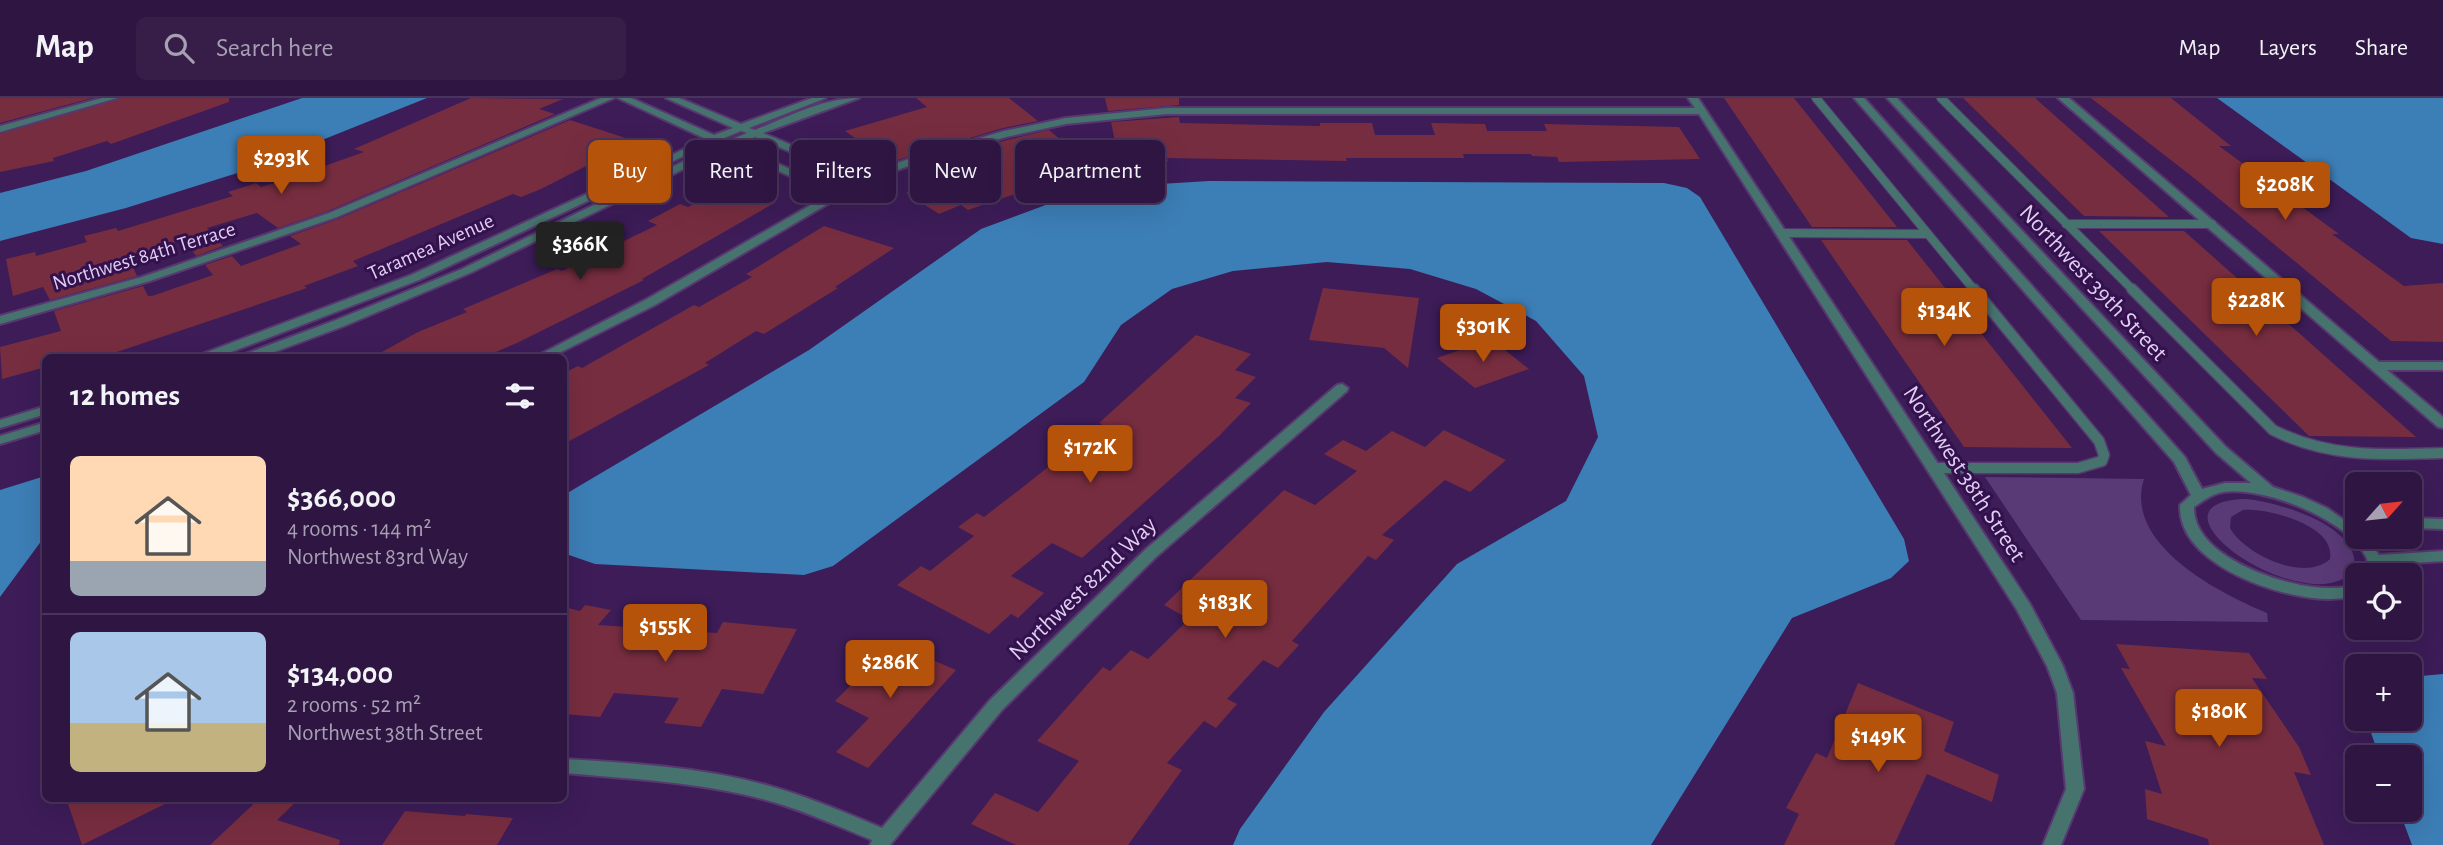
<!DOCTYPE html>
<html lang="en">
<head>
<meta charset="utf-8">
<style>
  body { margin:0; font-family:"Alegreya Sans",sans-serif; background:#361e49; color:#f1f3f6; height:100vh; display:flex; flex-direction:column; font-size:26px; white-space:nowrap }
  * { box-sizing:border-box; margin:0 }
  p { font-size:23px; color:#a79fb2 }
  .icon { flex:none; width:38px; height:38px; fill:none; stroke:currentColor; stroke-width:2; stroke-linecap:round; stroke-linejoin:round }
  .map { position:relative; flex:1; overflow:hidden }
  .panel { position:absolute; left:42px; top:256px; width:525px; height:448px; display:flex; flex-direction:column; background:#2e1542; border-radius:10px; box-shadow:0 7px 28px #0002,0 0 0 2px #49345b }
  .panel>* { flex:none }
  .hud { position:absolute; left:588px; top:42px; width:665px; height:63px; display:flex; gap:14px }
  .needle { width:46px; rotate:63deg }
  .tools { position:absolute; left:2345px; top:374px; display:grid; gap:14px }
  .tools a { display:grid; place-items:center; width:77px; height:77px; border-radius:10px; background:#2e1542; box-shadow:0 7px 28px #0002,0 0 0 2px #49345b; font-size:35px }
  .price { position:absolute; translate:-50% -60px; padding:0 16px; border-radius:7px; background:#b45309; color:#fff; font-size:23px; line-height:46px; filter:drop-shadow(0 2px 4px #0008) }
  .price::after { content:''; position:absolute; left:50%; top:42px; width:21px; height:16px; margin-left:-10px; background:inherit; clip-path:polygon(0 0,100% 0,50% 100%) }
  .price.active { background:#222; color:#fff }
  ul { padding:0; list-style:none }
  li { display:flex; align-items:center; gap:21px; height:175px; padding:0 28px }
  li+li { border-top:2px solid #49345b }
  li span { display:grid; place-items:center; flex:none; width:196px; height:140px; border-radius:10px; color:#555 }
  li>.icon { margin-inline-start:auto }
  span .icon { width:84px; height:84px; fill:#fffc; stroke-width:1 }
  li b { font-size:30px }
  h2 { display:flex; justify-content:space-between; align-items:center; height:84px; padding:0 28px; font-size:30px }
  .chip { padding:0 24px; border-radius:10px; background:#2e1542; box-shadow:0 7px 28px #0002,0 0 0 2px #49345b; font-size:24px; line-height:63px }
  .chip.active { background:#b45309; color:#fff }
  header { display:flex; align-items:center; gap:42px; box-sizing:border-box; height:98px; padding:0 35px; background:#2e1542; border-bottom:2px solid #49345b }
  header strong { font-size:33px }
  nav { display:flex; gap:38px; margin-inline-start:auto; font-size:24px }
  .search { width:490px; height:63px; background:#361e49; display:flex; align-items:center; gap:18px; box-sizing:border-box; padding:0 24px; border-radius:10px; color:#a79fb2; font-size:26px }
  .map>svg:first-child { display:block }
</style>
</head>
<body>
<header>
<strong>Map</strong>
<div class="search"><svg class="icon" aria-label="search" viewBox="0 0 24 24"><circle cx="10" cy="10" r="6"/><path d="M15 15l6 6"/></svg>Search here</div>
<nav><a>Map</a><a>Layers</a><a>Share</a></nav>
</header>
<div class="map">
<svg width="2443" height="747" viewBox="0 0 2443 747">
  <rect width="100%" height="100%" fill="#3d1c58"/>
  <path fill="#5a3977" fill-rule="evenodd" d="M1985,379L2144,381C2123,446 2219,495 2267,515L2268,524L2081,522Z
    M2246,401C2278,404 2363,428 2354,472C2309,527 2130,404 2246,401ZM2243,412C2268,410 2336,427 2330,461C2305,485 2244,456 2230,430L2231,419Z"/>
  <path fill="#3c7eb6" d="M302,0H427L247,72L126,110L0,143V95L86,73Z
    M2217,0H2443V146L2411,140Z
    M1209,83L1664,85L1687,90L1700,99L1904,441L1909,463L1891,480L1792,520L1651,747H1233L1240,731L1324,614L1457,466L1566,403L1598,339L1584,278L1536,223L1476,191L1410,171L1327,164L1233,173L1172,191L1121,227L1084,284L833,468L804,477L595,466L566,456L564,451V397L809,252L981,131L1051,105L1127,88Z
    M45,378V438L0,499V392Z
    M2443,576V747H2412L2399,712H2410V660H2380L2366,621H2410V579Z"/>
  <path fill="#772d40" d="M0,0H92L0,25Z
    M120,0H229V4L111,46L107,43L53,60L54,63L0,74V36Z
    M471,0L563,1L539,11L555,16L328,113L278,130L257,115L207,130L223,148L196,158L184,142L128,158L137,178L50,202L43,189L13,198L6,161L35,154L36,158L87,144L84,138L116,130L118,133L233,98L228,94L256,85L261,89L288,81L364,54L354,51Z
    M916,0H1009L1038,23L1003,30L894,63L879,57L845,33L927,9Z
    M1105,0H1179V7L1108,13Z
    M1724,0H1794L1897,129H1812Z
    M1963,0H2035L2169,119L2084,118Z
    M2091,0H2171L2231,48H2219L2339,136H2332L2404,188L2443,185V244L2391,243L2194,80Z
    M1179,19L1180,25L1320,28V25H1372L1375,37H1435L1431,25L1485,26L1487,33H1547L1544,26L1679,29L1700,61L1559,64L1557,59L1532,58L1531,56H1463L1464,60H1346L1347,63L1167,60L1168,63L1146,65L1145,61L1119,63L1111,24Z
    M570,22L635,43L541,91L521,99L513,96L353,163L358,168L304,188L307,190L102,259H46V269L2,281L0,249L61,233L54,213L143,188L148,198H152L213,177L205,167L232,158L241,168L301,146L290,138L338,121Z
    M1049,32L1093,69L1039,84L1042,87L968,112L961,107L939,116L906,95L930,86L907,71L1007,42Z
    M734,90L776,104L642,181L644,182L517,245L484,259H373L418,234L467,214L463,211L557,171L562,173L657,127L648,123L680,106L688,109L710,97L717,100Z
    M824,128L894,150L835,189L838,190L764,236L756,233L705,265L709,267L564,346V275L578,268L582,270L694,207L699,209L752,179L746,176Z
    M2099,133H2184L2416,339L2309,338Z
    M1821,142H1907L2072,350L1964,349Z
    M1323,190L1419,200L1408,270L1384,250L1309,242Z
    M1196,237L1251,256L1235,272L1256,279L1235,300L1251,305L1219,338L1082,460L1052,445L1011,478L1044,495L1018,520L1011,516L989,536L897,487L921,468L930,473L974,438L958,429L977,415L984,419L1023,389L1102,326L1099,325Z
    M1491,241L1529,271L1475,290L1437,260Z
    M1444,332L1506,362L1470,394L1445,382L1382,437L1394,442L1376,462L1368,458L1292,543L1299,547L1278,570L1263,562L1227,601L1237,606L1216,630L1204,623L1167,665L1182,672L1128,747H1016L971,726L995,695L1038,714L1079,663L1037,643L1103,569L1110,573L1131,552L1148,561L1189,521L1164,507L1284,392L1315,407L1357,373L1324,356L1343,342L1366,353L1392,333L1425,349Z
    M585,507L611,512L598,527L717,535L723,524L797,531L763,596L722,591L701,629L664,625L679,600L614,595L600,619L564,616V509L580,513Z
    M893,545L956,572L868,670L836,654L869,620L835,603Z
    M2116,546L2249,555L2267,581L2252,580L2299,649L2311,677L2294,674L2324,747H2209L2208,741L2147,721L2145,691L2162,696L2145,643L2166,648L2121,570L2130,571Z
    M1858,585L1954,624L1944,653L1999,677L1992,704L1927,676L1894,747H1784L1799,716L1786,710L1816,655L1827,660Z
    M66,700H177L82,747Z
    M260,700H300L277,722L340,742L339,747H210Z
    M405,713L465,718L466,716L513,720L497,747H382Z"/>
  <g fill="none" stroke-linecap="round" stroke-linejoin="round">
    <g stroke="#573871" stroke-width="10">
      <path id="lane-far1" d="M1816,0L1975,193
        M1941,0L2134,193
        M2066,126H2212
        M1781,135L1928,136"/>
    </g>
    <g stroke="#573871" stroke-width="13">
      <path id="lane" d="M2132,191L2273,332C2328,360 2383,357 2443,355
        M1933,370H2078L2102,363L2104,357L2099,343L1974,191"/>
    </g>
    <g stroke="#573871" stroke-width="4">
      <path id="street" d="M102,0H117L0,34V28Z
        M601,0H614L337,119L150,183L0,226V218L142,179L329,115Z
        M618,0H631L714,37L733,30L666,0H679L741,26L812,0H826L749,30L755,32C788,19 823,0 859,0L763,35L863,77L917,58L1004,33L1066,20L1167,10H1695L1688,0H1698L2030,506L2063,568L2073,595L2084,691L2061,747H2043L2066,691L2057,595L2047,568L2017,512L1699,16H1167L1066,26L1006,39L925,62L867,83L655,207L551,259H535L647,201L830,96L727,50L470,175L344,228L261,259H243L245,256L336,222L462,171L719,46L714,44L419,182L218,259H200L202,256L411,177L706,41ZM741,33L747,35L728,43L722,41ZM755,39L855,81L837,92L736,47Z
        M1854,0H1864L2185,359L2202,391L2225,385H2251L2216,355L1887,0H1897L2226,349L2273,389L2303,399L2327,410L2357,431V439H2366L2379,457L2443,453V463L2383,467V478H2367C2367,473 2368,466 2367,461C2350,422 2264,388 2223,394C2212,396 2204,402 2194,409C2193,457 2274,484 2313,489C2328,491 2342,490 2357,488V498C2343,501 2328,502 2313,500C2268,495 2178,464 2180,407L2191,397L2174,364Z
        M2058,0H2069L2379,264H2443V272H2387L2443,319V330L2438,329Z
        M1342,286L1348,290L1347,293L1156,459L1002,612L890,747H870L872,742C837,728 803,712 766,702C700,684 632,681 564,675V661C632,665 700,669 766,687C806,698 844,714 882,730L990,602L1146,451L1337,287Z
        M46,308V316L0,330V322Z
        M46,324V332L0,346V338Z
        M2410,420L2443,421V431L2410,430Z"/>
    </g>
    <use href="#lane-far1" stroke="#47736e" stroke-width="8"/>
    <use href="#lane" stroke="#47736e" stroke-width="10"/>
    <use href="#street" fill="#47736e" fill-rule="evenodd"/>
  </g>
  <g text-anchor="middle" dominant-baseline="central" stroke-width="6" stroke-linejoin="round" paint-order="stroke">
    <g font-size="21" fill="#dfcdf2" stroke="#33114d">
      <text transform="translate(431 149) rotate(-24)">Taramea Avenue</text>
      <text transform="translate(144 158) rotate(-17)">Northwest 84th Terrace</text>
    </g>
    <g font-size="24" fill="#dfcdf2" stroke="#33114d">
      <text transform="translate(2093 185) rotate(47)">Northwest 39th Street</text>
      <text transform="translate(1964 376) rotate(57)">Northwest 38th Street</text>
      <text transform="translate(1083 491) rotate(-44)">Northwest 82nd Way</text>
    </g>
  </g>
</svg>
<div class="tools">
<a><svg class="needle" viewBox="-14 -14 28 28"><path d="M0-13l5 13h-10z" fill="#e53935"/><path d="M0 13l5-13h-10z" fill="#a79fb2"/></svg></a>
<a><svg class="icon" aria-label="locate" viewBox="0 0 24 24"><circle cx="12" cy="12" r="6"/><path d="M12 2v4M12 18v4M2 12h4M18 12h4"/></svg></a>
<a>+</a>
<a>−</a>
</div>
<b class="price" style="left:281px;top:98px">$293K</b>
<b class="price" style="left:2285px;top:124px">$208K</b>
<b class="price active" style="left:580px;top:184px">$366K</b>
<b class="price" style="left:2256px;top:240px">$228K</b>
<b class="price" style="left:1944px;top:250px">$134K</b>
<b class="price" style="left:1483px;top:266px">$301K</b>
<b class="price" style="left:1090px;top:387px">$172K</b>
<b class="price" style="left:1225px;top:542px">$183K</b>
<b class="price" style="left:665px;top:566px">$155K</b>
<b class="price" style="left:890px;top:602px">$286K</b>
<b class="price" style="left:2219px;top:651px">$180K</b>
<b class="price" style="left:1878px;top:676px">$149K</b>
<div class="hud">
<a class="chip active">Buy</a>
<a class="chip">Rent</a>
<a class="chip">Filters</a>
<a class="chip">New</a>
<a class="chip">Apartment</a>
</div>
<section class="panel">
<h2>12 homes<svg class="icon" aria-label="filters" viewBox="0 0 24 24"><path d="M4 7h16M4 17h16"/><circle cx="9" cy="7" r="2"/><circle cx="15" cy="17" r="2"/></svg></h2>
<ul>
<li><span style="background:linear-gradient(#ffd9b3 75%,#9aa5b1 0)"><svg class="icon" aria-label="home" viewBox="0 0 24 24"><path d="M3 11l9-7 9 7M6 9v11h12V9"/></svg></span><div><b>$366,000</b><p>4 rooms · 144 m²</p><p>Northwest 83rd Way</p></div></li>
<li><span style="background:linear-gradient(#a9c7e8 65%,#c2b280 0)"><svg class="icon" aria-label="home" viewBox="0 0 24 24"><path d="M3 11l9-7 9 7M6 9v11h12V9"/></svg></span><div><b>$134,000</b><p>2 rooms · 52 m²</p><p>Northwest 38th Street</p></div></li>
</ul>
</section>
</div>
</body>
</html>
